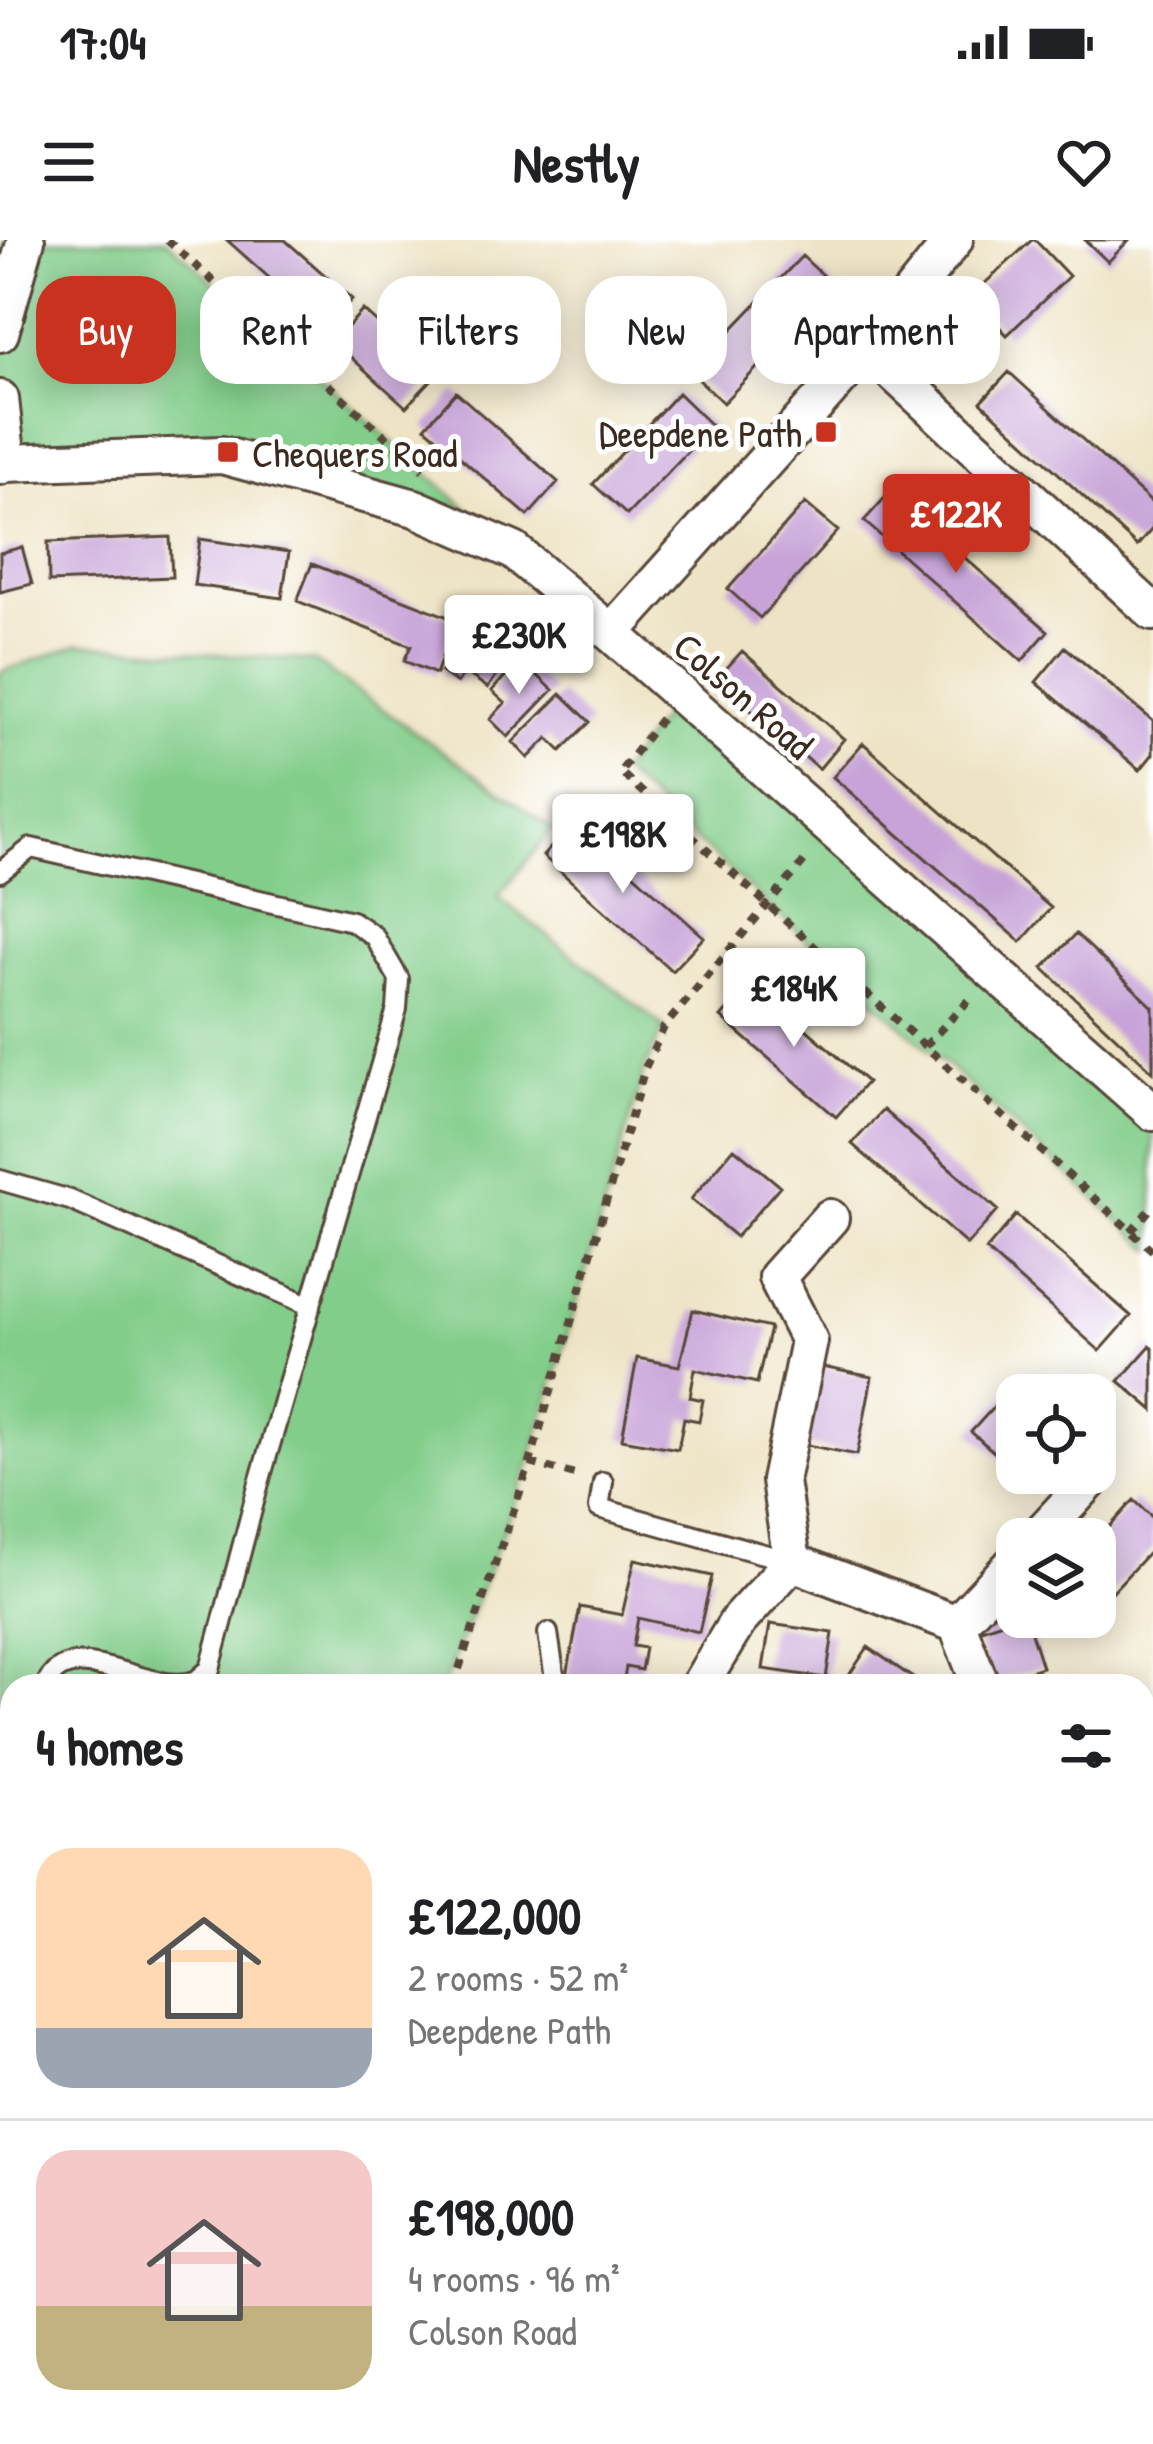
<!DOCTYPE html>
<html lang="en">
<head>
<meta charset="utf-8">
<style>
  body { margin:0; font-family:"Patrick Hand",sans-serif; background:#f2f2f2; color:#202124; height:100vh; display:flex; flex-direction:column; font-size:45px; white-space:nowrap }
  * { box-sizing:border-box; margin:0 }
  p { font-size:39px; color:#757577 }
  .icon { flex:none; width:66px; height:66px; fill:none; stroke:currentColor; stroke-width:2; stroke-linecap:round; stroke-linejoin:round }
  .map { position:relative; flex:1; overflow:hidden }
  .details { position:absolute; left:0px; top:1434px; width:1155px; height:771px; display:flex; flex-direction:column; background:#fff; border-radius:36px 36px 0 0; box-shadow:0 6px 30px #0003 }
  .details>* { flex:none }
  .hud { position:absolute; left:36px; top:36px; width:1083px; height:108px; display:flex; gap:24px }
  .controls { position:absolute; left:996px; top:1134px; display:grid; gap:24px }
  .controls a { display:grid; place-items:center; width:120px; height:120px; border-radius:24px; background:#fff; box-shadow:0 6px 30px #0003; font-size:60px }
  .price { position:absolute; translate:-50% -102px; padding:0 27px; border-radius:12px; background:#fff; color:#222; font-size:39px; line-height:78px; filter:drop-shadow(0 3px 6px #0008) }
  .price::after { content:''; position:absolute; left:50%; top:72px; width:36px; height:27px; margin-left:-18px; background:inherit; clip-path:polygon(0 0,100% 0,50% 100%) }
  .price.current { background:#c8321e; color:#fff }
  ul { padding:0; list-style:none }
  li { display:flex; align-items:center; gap:36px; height:300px; padding:0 36px }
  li+li { border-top:3px solid #e0e0e0 }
  li span { display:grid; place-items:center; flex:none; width:336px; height:240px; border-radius:36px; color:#555 }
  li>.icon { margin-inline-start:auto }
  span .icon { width:144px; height:144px; fill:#fffc; stroke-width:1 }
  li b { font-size:51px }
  h2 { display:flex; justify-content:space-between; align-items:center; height:144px; padding:0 36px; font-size:51px }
  .pill { padding:0 42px; border-radius:36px; background:#fff; box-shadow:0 6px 30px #0003; font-size:42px; line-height:108px }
  .pill.current { background:#c8321e; color:#fff }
  .status { display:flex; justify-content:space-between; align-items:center; height:84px; padding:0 60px; background:#fff; direction:ltr }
  .status svg { height:33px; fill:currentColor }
  header { display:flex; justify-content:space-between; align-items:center; height:156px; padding:0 36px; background:#fff; font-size:54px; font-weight:700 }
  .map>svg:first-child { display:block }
</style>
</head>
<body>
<div class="status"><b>17:04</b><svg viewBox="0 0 49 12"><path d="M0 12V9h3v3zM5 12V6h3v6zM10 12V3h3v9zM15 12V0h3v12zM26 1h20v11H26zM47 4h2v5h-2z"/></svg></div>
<header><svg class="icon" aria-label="menu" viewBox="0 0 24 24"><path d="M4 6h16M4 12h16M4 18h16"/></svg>Nestly<svg class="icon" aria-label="heart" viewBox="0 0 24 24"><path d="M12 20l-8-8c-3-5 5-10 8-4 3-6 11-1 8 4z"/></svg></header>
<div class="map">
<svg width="1153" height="2204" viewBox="0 0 1153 2204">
  <rect width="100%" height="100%" fill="#fff"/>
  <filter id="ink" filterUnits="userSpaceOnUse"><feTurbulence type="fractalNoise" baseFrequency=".00833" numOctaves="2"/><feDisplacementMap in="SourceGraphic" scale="24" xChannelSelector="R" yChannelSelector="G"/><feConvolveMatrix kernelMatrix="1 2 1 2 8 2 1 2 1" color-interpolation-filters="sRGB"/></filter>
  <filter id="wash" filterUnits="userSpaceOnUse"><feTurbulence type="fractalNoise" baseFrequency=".004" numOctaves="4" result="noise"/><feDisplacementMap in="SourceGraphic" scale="48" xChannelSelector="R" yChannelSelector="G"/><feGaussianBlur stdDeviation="2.7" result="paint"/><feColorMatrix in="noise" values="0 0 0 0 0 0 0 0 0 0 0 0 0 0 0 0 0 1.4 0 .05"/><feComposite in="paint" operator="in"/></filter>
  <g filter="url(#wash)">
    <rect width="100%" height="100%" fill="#eee3c4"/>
    <path fill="#82cd8a" stroke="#5e7c54" stroke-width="3" d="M6,0H167L514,311L222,215L0,226V7Z
      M80,404L314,421L553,589L498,657L664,787L645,828L530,1223L443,1446H12V1796L0,1797V432Z
      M680,454L1153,871V1011L620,532Z"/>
    <g id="blocks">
      <path fill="#c7a3d8" d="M227,0H285L352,59L325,88Z
        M1032,0H1035L1069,36L1007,95L971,56Z
        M1085,0H1129L1108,22Z
        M802,16L835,47L723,163L691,132Z
        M363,70L435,136L406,167L334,102Z
        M1009,132L1153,264V288L1137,306L981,162Z
        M456,152L558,242L528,276L425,187Z
        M678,153L712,186L627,275L593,244Z
        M890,252L1048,391L1022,421L864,281Z
        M805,263L838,291L760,378L728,349Z
        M170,297L172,337L49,342L48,302Z
        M200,299L289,312L282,358L194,345Z
        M22,307L32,344L0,352V313Z
        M312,324L456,380L436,434L404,421L411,406L297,361Z
        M471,387L511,413L488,448L465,432L457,443L441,432Z
        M1065,407L1153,481V514L1140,530L1036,442Z
        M742,411L844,499L819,529L716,440Z
        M520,419L553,450L508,497L490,479L505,463L492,451Z
        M561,454L590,482L561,511L548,498L528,518L513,502Z
        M863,503L1051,668L1021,702L833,537Z
        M575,581L704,697L672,731L543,616Z
        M1076,694L1153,767V832L1043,728Z
        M752,742L867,842L836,877L721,777Z
        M883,870L998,970L967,1005L852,904Z
        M734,908L780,946L736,997L691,959Z
        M1016,975L1131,1076L1100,1111L986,1010Z
        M693,1070L770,1088L757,1143L695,1129L690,1157L703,1160L699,1181L684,1178L678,1209L622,1199L637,1118L679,1126Z
        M1150,1106L1153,1108V1170L1119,1141Z
        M822,1127L872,1137L857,1215L807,1205Z
        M1010,1149L1017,1155V1220L1011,1227L971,1192Z
        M1134,1260L1153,1278V1308L1100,1365L1095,1360V1303Z
        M635,1319L712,1336L699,1392L638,1378L633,1406L645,1408L641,1430L626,1427L623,1446H565L580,1367L622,1375Z
        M1017,1377H1026L1042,1427L991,1443L975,1391Z
        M770,1384L833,1393L826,1438L763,1429Z
        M868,1407L920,1443L917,1446H846L843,1444Z
        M1143,1534L1153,1539V1595L1143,1589Z
        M1153,1718V1795L1143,1797V1719Z
        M1153,1850V1912L1143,1914V1851Z
        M1153,1936V2025H1143V1937Z
        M1153,2116V2158L1143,2160V2119Z"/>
    </g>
  </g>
  <g filter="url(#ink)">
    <use href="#blocks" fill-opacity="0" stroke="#564637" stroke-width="3"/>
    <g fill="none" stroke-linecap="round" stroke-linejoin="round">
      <g stroke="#564637" stroke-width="24">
        <path id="lane" d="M0,632L31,608L352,681L374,696L399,739L397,769L259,1243L210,1429C207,1431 198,1440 195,1441C151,1458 68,1390 46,1446
          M0,940L70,960L311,1066
          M603,1242L599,1268L792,1322
          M548,1393L556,1446
          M0,1562L12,1532"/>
      </g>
      <g stroke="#564637" stroke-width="42">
        <path id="street" d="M0,93L26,0
          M867,108L1153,372
          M0,159L7,223
          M0,226L7,223L222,215L415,268L514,311L611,393L1153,872
          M611,393L867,108L954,0
          M1036,1299L1093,1237
          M792,1322L780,1241L809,1101L777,1037L830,978
          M957,1384L1017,1320
          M699,1446L738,1381L792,1322L957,1384L981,1446
          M1143,1665L1153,1667"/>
      </g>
      <g stroke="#564637" stroke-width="54">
        <path id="secondary" d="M0,1857L12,1856
          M833,2193L851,2204"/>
      </g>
      <path stroke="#564637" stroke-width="8" stroke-dasharray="9 9" stroke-linecap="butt" d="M167,0L423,230
        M661,479L620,532L1153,1011
        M925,806L974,755
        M1131,991L1153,966
        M530,1223L579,1236
        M453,1446L530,1223L645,828L664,787L809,616"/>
      <use href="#lane" stroke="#fff" stroke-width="18"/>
      <use href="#street" stroke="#fff" stroke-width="36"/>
      <use href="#secondary" stroke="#fde4d0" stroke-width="48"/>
    </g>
  </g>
  <g fill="#c8321e" stroke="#fff" stroke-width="4.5">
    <rect x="814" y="180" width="24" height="24" rx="6"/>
    <rect x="216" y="200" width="24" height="24" rx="6"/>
  </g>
  <g text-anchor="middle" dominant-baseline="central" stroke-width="10" stroke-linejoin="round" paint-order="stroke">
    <g font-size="39" fill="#3b2a1e" stroke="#fff" text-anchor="end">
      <text x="802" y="192">Deepdene Path</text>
      <text x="252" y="212" text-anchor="start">Chequers Road</text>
    </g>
    <g font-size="39" fill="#3b2a1e" stroke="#fff">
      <text transform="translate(744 455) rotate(41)">Colson Road</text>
    </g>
  </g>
</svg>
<div class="controls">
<a><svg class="icon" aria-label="locate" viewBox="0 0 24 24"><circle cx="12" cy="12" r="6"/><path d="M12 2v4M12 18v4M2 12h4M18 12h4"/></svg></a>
<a><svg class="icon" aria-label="layers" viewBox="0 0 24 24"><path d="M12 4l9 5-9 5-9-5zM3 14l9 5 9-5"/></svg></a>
</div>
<b class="price current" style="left:956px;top:336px">£122K</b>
<b class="price" style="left:519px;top:457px">£230K</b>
<b class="price" style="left:623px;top:656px">£198K</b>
<b class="price" style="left:794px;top:810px">£184K</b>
<div class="hud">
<a class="pill current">Buy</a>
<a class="pill">Rent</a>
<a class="pill">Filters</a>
<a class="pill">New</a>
<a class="pill">Apartment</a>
</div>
<section class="details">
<h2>4 homes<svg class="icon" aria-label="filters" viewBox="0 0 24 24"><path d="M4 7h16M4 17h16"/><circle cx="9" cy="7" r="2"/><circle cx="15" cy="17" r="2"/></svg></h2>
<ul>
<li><span style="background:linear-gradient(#ffd9b3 75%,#9aa5b1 0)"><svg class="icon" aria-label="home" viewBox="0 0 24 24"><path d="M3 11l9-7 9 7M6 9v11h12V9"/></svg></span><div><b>£122,000</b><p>2 rooms · 52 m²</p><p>Deepdene Path</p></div></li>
<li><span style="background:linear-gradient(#f6c9c9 65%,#c2b280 0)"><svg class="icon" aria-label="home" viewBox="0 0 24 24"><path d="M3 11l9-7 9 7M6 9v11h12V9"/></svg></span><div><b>£198,000</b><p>4 rooms · 96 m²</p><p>Colson Road</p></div></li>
</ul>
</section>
</div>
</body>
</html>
